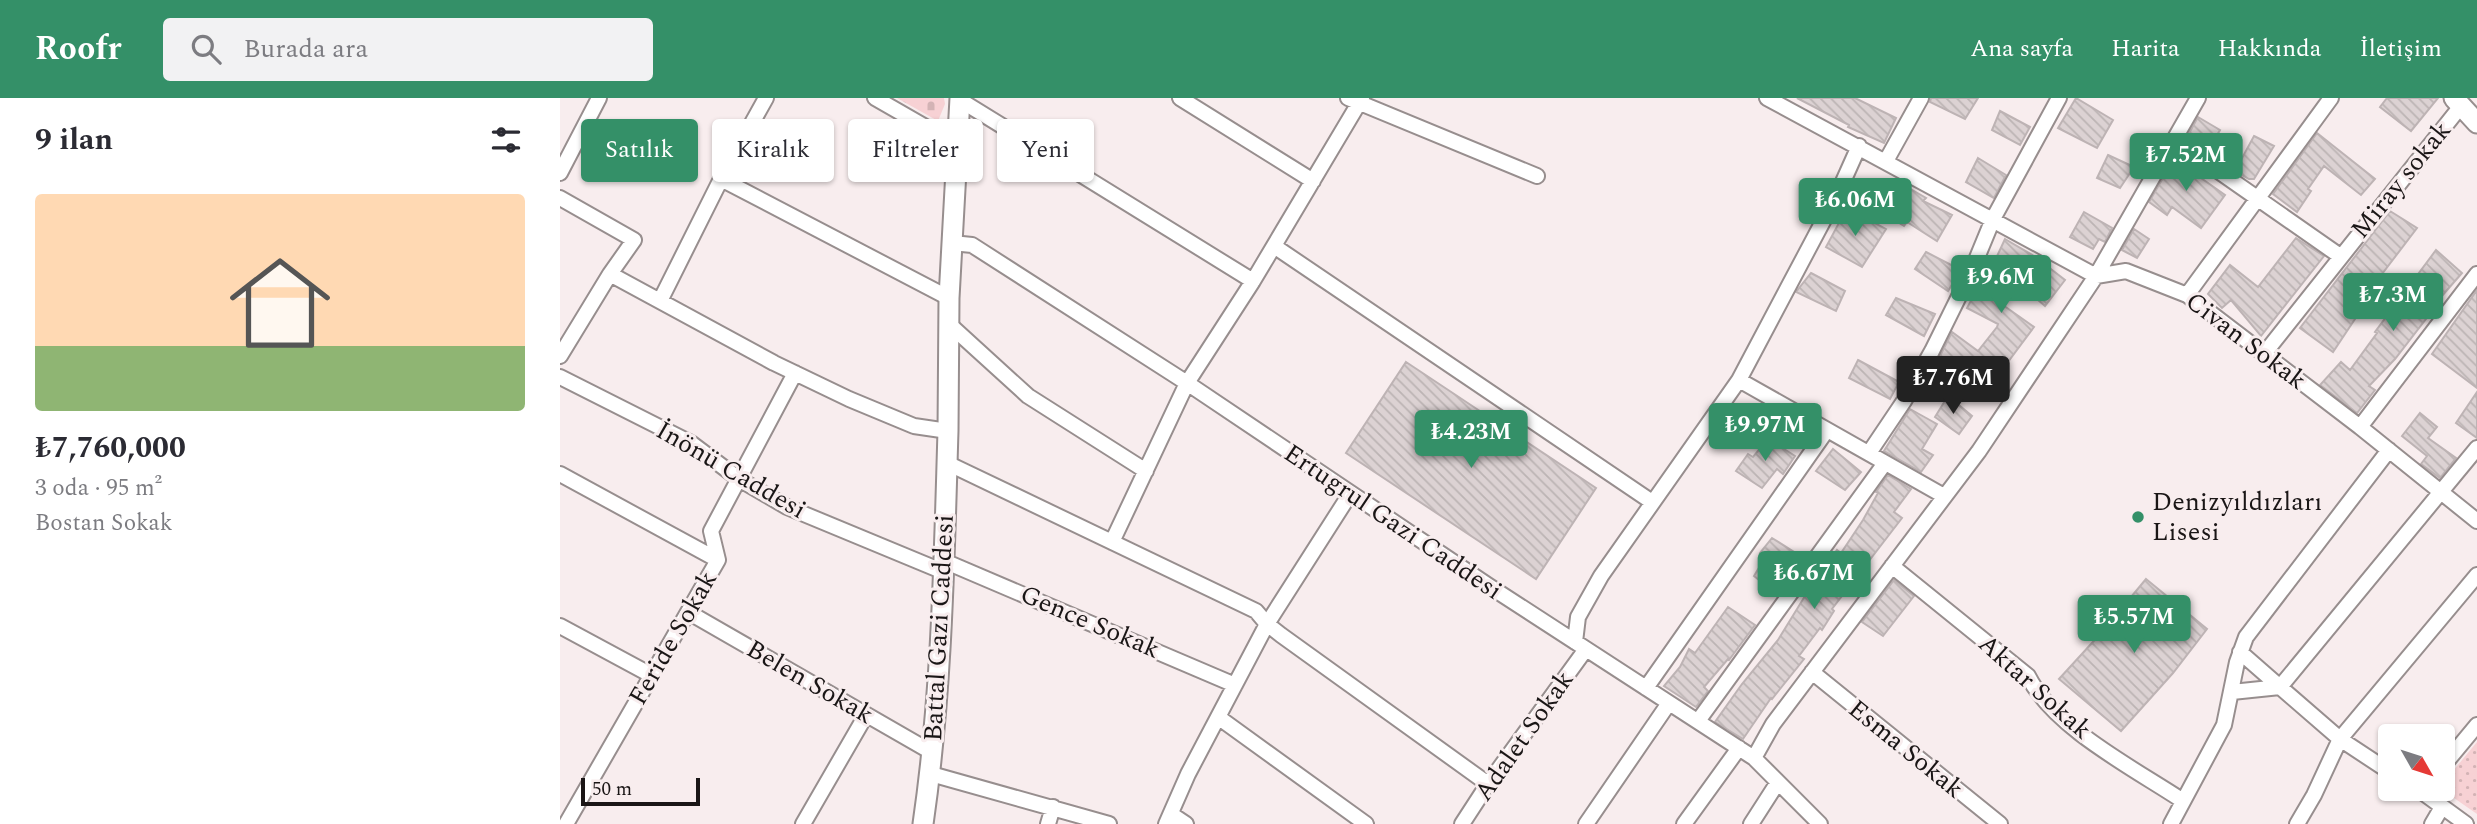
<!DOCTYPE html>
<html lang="tr">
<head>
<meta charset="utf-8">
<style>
  body { margin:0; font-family:Spectral,serif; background:#f2f2f3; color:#2b2b33; height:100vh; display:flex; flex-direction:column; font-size:26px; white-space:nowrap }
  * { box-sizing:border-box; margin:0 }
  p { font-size:23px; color:#7c7c81 }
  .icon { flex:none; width:38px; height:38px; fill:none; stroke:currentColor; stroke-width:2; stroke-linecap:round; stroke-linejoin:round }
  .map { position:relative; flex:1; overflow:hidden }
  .details { display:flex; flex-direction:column; background:#fff; width:560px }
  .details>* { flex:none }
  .banner { position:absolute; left:21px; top:21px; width:665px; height:63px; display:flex; gap:14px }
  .needle { width:46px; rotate:129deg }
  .tools { position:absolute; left:1818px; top:626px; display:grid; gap:14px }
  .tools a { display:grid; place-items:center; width:77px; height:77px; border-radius:7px; background:#fff; box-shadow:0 2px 5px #0004; font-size:35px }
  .scale { position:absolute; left:21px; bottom:18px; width:119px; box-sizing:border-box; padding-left:7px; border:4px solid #1a1616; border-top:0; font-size:19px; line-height:24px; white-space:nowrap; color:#1a1616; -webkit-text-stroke:5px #f8edee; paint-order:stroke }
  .price { position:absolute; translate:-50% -60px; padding:0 16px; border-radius:7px; background:#349068; color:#fff; font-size:23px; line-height:46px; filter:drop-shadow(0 2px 4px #0008) }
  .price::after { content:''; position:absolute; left:50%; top:42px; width:21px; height:16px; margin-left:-10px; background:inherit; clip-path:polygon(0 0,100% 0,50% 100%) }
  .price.on { background:#222; color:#fff }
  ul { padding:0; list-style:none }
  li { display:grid; align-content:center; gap:14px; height:371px; padding:0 35px }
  li span { display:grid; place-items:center; height:217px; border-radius:7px; color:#555 }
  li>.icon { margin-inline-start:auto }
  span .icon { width:126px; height:126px; fill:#fffc; stroke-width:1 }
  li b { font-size:30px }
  h2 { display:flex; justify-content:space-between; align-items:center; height:84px; padding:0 35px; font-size:30px }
  .tag { padding:0 24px; border-radius:7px; background:#fff; box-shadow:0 2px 5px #0004; font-size:24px; line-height:63px }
  .tag.on { background:#349068; color:#fff }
  header { display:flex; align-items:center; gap:42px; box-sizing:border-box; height:98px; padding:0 35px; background:#349068; color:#fff }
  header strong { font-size:33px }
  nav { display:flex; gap:38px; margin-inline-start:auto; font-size:24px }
  .search { width:490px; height:63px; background:#f2f2f3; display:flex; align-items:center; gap:18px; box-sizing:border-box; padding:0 24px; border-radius:7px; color:#7c7c81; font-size:26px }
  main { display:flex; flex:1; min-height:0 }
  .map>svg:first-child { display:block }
</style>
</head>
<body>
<header>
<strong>Roofr</strong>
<div class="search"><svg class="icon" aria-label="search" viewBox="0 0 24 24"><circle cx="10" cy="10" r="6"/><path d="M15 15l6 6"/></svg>Burada ara</div>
<nav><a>Ana sayfa</a><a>Harita</a><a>Hakkında</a><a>İletişim</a></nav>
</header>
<main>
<section class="details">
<h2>9 ilan<svg class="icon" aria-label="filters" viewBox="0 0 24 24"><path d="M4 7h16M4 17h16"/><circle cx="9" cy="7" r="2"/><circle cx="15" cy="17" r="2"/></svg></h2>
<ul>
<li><span style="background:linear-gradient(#ffd9b3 70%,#8fb573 0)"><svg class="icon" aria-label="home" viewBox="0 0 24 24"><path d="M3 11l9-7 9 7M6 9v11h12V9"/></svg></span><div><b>₺7,760,000</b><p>3 oda · 95 m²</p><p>Bostan Sokak</p></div></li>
</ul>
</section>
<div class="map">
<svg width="1917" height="726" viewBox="0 0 1917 726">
  <defs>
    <pattern id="cemetery-stones" width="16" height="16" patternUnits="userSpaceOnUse" patternTransform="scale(1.75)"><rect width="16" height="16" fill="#f7d1d4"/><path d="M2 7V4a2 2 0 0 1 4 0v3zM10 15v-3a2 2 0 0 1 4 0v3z" fill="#d3b3b5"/></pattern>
    <pattern id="park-dots" width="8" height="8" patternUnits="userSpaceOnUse" patternTransform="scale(1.75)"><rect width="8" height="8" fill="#f7d1d4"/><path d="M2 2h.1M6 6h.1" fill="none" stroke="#d3b3b5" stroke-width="1.8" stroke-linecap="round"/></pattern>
    <pattern id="building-back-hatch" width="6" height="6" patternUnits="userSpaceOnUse" patternTransform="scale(1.75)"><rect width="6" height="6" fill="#dcd2d3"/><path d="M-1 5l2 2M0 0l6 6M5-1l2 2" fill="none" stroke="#bcb4b4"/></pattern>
  </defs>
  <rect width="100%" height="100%" fill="#f8edee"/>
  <path fill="url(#cemetery-stones)" d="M337,0H384L385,6L378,23Z"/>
  <path fill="url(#park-dots)" d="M1917,644V716L1884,693L1883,685Z"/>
  <path fill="url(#building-back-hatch)" stroke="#bdb3b4" stroke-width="2" d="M1237,0H1295L1336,20L1324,45L1288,29L1289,27Z
    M1371,0H1418L1405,21L1370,4Z
    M1516,0L1553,22L1537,50L1498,30Z
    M1827,0H1878L1851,33L1820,9Z
    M1440,13L1470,29L1460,47L1432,32Z
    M1638,19L1660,32L1648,52L1627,39Z
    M1757,35L1815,81L1801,97L1764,68L1748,91L1751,93L1737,114L1713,96Z
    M1694,38L1714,48L1694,81H1689L1675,73Z
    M1617,56L1634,68L1631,73L1665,97L1641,130L1612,109L1607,117L1589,104Z
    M1548,57L1574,69L1560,90L1537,80Z
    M1418,60L1446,77L1434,100L1406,84Z
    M1340,85L1366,100L1363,103L1392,117L1377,143L1347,124L1344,128L1323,115Z
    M1287,110L1326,131L1302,169L1266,149Z
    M1830,113L1857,130L1819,180L1821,182L1773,254L1740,230Z
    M1524,114L1552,130L1545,144L1539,141L1533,151L1510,139Z
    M1574,131L1589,141L1577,160L1562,152Z
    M1736,140L1764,158L1701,238L1671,202L1662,210L1648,196L1670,167L1698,189Z
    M1445,141L1474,158L1505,182L1485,208L1454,181L1440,205L1474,229L1427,292L1398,269L1394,275L1377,264L1392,234L1418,253L1437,229L1438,226L1407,210L1415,195L1419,197Z
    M1876,152L1902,175L1867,215L1869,217L1835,261L1809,288L1815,292L1797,315L1760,287L1781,264L1790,272L1817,235L1815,234Z
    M1366,154L1401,172L1388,193L1355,171Z
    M1251,175L1285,193L1276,213L1236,194Z
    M1917,192V290L1872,256Z
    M1336,200L1375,216L1364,238L1326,217Z
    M1298,262L1339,284L1330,301L1289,280Z
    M846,264L1036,390L976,481L786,355Z
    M1917,294V340L1896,325Z
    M1388,298L1412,318L1399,336L1375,319Z
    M1350,311L1377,326L1362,351L1373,357L1361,374L1324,353Z
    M1860,315L1877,329L1868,340L1896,360L1880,380L1861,366L1867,358L1842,338Z
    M1208,341L1235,358L1223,376L1217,371L1202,390L1176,373L1188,356L1193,359Z
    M1273,351L1301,374L1285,392L1256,373Z
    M1328,377L1351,391L1334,414L1342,420L1272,511L1274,513L1262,532L1260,530L1239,558L1244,561L1212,601L1211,600L1183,641L1155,624L1182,586L1218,542L1253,485L1277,452L1281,455L1303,422L1318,395L1316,394Z
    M1212,440L1239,457L1227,477L1230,479L1217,496L1194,478L1206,458L1200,455Z
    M1586,481L1647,531L1613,575L1561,633L1499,581L1542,534Z
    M1334,482L1354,498L1323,538L1302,524Z
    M1168,509L1195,527L1169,562L1168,561L1144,589L1148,593L1136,609L1104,588L1120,569L1129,551L1135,555Z"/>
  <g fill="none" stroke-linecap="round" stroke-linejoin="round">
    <g stroke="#978e8e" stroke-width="18">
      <path id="street" d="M315,0L397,47
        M620,0L753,83
        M788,0L977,78
        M1207,0L1536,178L1566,173L1627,197L1800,329L1917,423
        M400,2L693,183
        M1614,42L1780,158
        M1326,63L1361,0
        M0,75L39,0
        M161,81L389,200
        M0,100L74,142L50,176L214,265L289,301L354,328L388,333
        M392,145L412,147L627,285L929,488L1194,660L1260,726
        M714,148L1092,404
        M1627,197L1771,0
        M100,203L161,81L206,0
        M390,227L468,298L586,373
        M1704,256L1901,8
        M0,258L50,176
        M0,279L131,345L179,381L227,409L384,474
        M1179,282L1384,398
        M1800,329L1917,176
        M1309,355L1344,303L1372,253L1412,172L1433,121L1499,0
        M387,365L696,513L707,526L721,537L928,686
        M0,376L158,462
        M552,444L627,285L693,183L802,0
        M384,463L675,587
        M1332,468L1468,578C1494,630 1575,671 1623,703
        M128,514L373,655
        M0,528L91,577
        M1015,544L1018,519L1041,478L1179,282L1278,95L1299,48
        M1680,554L1720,589L1917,350
        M1252,574L1440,726
        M1086,590L1267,332
        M1672,594L1720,589L1780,641L1830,674
        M658,619L806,726
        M1138,623L1325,365
        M1194,660L1213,626L1419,353L1536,178L1638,0
        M1883,668L1917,627
        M371,676L549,726
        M1858,691L1906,726
        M611,716L626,726
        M6,726L158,462L151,433L235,275
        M243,726L306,617
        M488,726L493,709
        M606,726L628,676L707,526L790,396
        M902,726L928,686L1026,551
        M1026,726L1109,605
        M1124,726L1179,650
        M1191,726L1218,684
        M1611,726L1664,627L1677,564L1686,539L1829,352
        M1737,726L1754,697L1780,641L1917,477
        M1872,726L1882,709"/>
    </g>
    <g stroke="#978e8e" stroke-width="23">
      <path id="secondary" d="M1894,0L1917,25
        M388,333L389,200L400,0
        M363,726C382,596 384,464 388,333"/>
    </g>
    <use href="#street" stroke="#fff" stroke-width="14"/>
    <use href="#secondary" stroke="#fff" stroke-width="19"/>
  </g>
  <circle fill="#349068" stroke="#f8edee" stroke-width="2.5" cx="1578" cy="419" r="7"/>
  <g text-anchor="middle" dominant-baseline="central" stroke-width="6" stroke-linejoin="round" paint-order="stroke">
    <g font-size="26" fill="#1a1616" stroke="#f8edee">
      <text transform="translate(1841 82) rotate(-51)">Miray sokak</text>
      <text transform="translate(1686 243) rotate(37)">Civan Sokak</text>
      <text transform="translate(171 372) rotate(30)">İnönü Caddesi</text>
      <text transform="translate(833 424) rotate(34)">Ertugrul Gazi Caddesi</text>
      <text transform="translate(530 524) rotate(23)">Gence Sokak</text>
      <text transform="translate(379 530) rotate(-87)">Battal Gazi Caddesi</text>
      <text transform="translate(113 540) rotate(-60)">Feride Sokak</text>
      <text transform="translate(250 584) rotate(30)">Belen Sokak</text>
      <text transform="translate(1475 589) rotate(42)">Aktar Sokak</text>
      <text transform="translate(964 638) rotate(-55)">Adalet Sokak</text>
      <text transform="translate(1346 651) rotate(39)">Esma Sokak</text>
    </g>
    <g font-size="26" fill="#1a1616" stroke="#f8edee" text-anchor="start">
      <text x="1592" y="404">Denizyıldızları<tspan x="1592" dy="30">Lisesi</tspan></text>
    </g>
  </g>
</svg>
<div class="tools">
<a><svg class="needle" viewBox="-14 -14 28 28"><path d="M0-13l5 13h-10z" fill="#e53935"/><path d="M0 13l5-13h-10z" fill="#7c7c81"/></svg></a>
</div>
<div class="scale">50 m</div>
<b class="price" style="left:1626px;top:95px">₺7.52M</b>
<b class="price" style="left:1295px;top:140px">₺6.06M</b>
<b class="price" style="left:1441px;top:217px">₺9.6M</b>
<b class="price" style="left:1833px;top:235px">₺7.3M</b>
<b class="price on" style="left:1393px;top:318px">₺7.76M</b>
<b class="price" style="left:1205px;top:365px">₺9.97M</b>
<b class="price" style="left:911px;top:372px">₺4.23M</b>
<b class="price" style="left:1254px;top:513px">₺6.67M</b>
<b class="price" style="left:1574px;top:557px">₺5.57M</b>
<div class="banner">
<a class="tag on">Satılık</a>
<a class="tag">Kiralık</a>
<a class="tag">Filtreler</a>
<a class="tag">Yeni</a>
</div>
</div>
</main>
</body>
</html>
